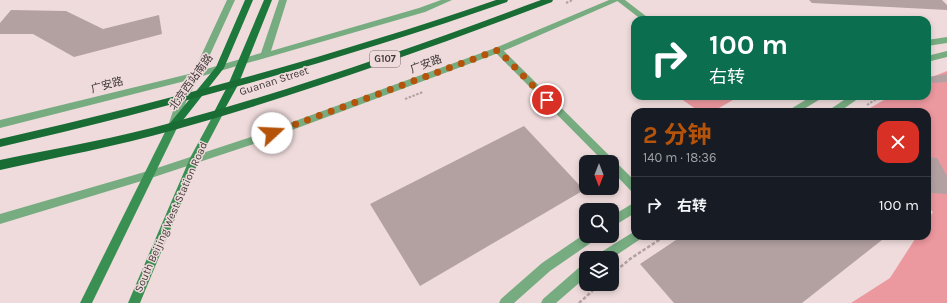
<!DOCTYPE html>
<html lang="zh">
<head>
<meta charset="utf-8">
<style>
  :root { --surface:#171b24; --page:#242831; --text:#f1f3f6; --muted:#9ea1a6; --line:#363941; --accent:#b45309 }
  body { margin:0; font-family:Karla,"Noto Sans SC",sans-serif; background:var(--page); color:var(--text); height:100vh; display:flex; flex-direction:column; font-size:15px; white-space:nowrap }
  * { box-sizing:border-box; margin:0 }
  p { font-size:13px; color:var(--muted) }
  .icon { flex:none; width:22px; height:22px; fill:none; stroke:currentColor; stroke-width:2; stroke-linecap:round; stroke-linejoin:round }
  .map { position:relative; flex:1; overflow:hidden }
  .drawer { position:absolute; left:631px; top:108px; width:300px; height:132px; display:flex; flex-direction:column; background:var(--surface); border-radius:12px; box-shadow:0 2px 6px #0003 }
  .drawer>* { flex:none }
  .banner { position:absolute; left:631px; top:16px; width:300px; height:84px; border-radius:12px; box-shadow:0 2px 6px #0003; background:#0b6e4f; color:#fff; overflow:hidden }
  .needle { width:26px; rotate:180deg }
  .controls { position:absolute; left:579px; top:155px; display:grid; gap:8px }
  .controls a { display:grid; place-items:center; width:40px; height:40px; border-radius:8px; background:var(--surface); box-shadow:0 2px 6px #0003; font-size:20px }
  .pin { position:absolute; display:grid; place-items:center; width:34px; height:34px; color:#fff; margin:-17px; border:2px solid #fff; border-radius:50%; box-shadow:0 1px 4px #0007 }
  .me { position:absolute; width:44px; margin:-22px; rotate:70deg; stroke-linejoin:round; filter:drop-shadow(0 0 3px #0008) }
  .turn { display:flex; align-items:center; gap:14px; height:84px; padding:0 12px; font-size:18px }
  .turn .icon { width:52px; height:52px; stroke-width:2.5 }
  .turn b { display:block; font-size:28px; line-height:34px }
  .round { display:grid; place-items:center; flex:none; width:42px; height:42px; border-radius:12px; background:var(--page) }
  .head { display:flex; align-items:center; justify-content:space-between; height:68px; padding:0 12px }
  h1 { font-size:24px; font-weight:700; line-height:30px; color:var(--accent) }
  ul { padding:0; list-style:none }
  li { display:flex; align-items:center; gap:12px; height:56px; padding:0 12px; border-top:1px solid var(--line) }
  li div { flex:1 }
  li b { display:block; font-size:15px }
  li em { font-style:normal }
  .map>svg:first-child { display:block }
  .green { fill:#ec989f }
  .building { fill:#b3a1a2 }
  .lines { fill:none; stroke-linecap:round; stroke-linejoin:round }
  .path-far1 { stroke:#b1a1a2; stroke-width:2; stroke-dasharray:2.5 1.5; stroke-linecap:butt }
  .path { stroke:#b1a1a2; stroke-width:2.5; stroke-dasharray:3.5 2; stroke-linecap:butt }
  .service { fill:#77ac81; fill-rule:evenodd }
  .tertiary { fill:#77ac81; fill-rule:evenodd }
  .secondary { fill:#3a9052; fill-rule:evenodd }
  .primary { fill:#1d783b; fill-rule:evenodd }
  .trunk { fill:#186c34; fill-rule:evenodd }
  .route { stroke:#b45309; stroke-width:7; stroke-dasharray:0 12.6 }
  .labels { text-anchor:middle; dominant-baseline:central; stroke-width:3; stroke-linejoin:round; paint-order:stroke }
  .shield { fill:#efdbdc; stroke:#746868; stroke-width:1 }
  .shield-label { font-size:10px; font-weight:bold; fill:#3f3737 }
  .street-label { font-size:11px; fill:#3f3737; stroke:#efdbdc }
</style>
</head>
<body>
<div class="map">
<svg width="947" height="303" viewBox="0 0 947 303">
  <rect width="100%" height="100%" fill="#efdbdc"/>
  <g class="green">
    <path d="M947,71V303H851L890,278L917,236H927V221L933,212L927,206V112H863L891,96H927V79Z"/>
    <path d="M677,96H740L712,112H700Z"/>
  </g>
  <g class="building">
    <path d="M809,0H942L947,5V10L812,3Z"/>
    <path d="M11,10L66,11L103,29L159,15L162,34L74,57L33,34H0V23Z"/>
    <path d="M947,74V82L933,83L928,77Z"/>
    <path d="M524,126L584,190L420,286L370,204Z"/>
    <path d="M927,157L937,158L947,176V194L931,193L927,185Z"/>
    <path d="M682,236H887L802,303H674L640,264Z"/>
  </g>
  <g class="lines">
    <g class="path-far1">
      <path d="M566,3L573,0"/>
      <path d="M405,99L423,92"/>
      <path d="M867,105L881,96"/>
    </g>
    <g class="path">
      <path d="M612,274L630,259L665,236"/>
      <path d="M579,303L600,284"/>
    </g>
    <g class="service">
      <path d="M616,0H625L651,20H642Z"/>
      <path d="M498,47L501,48L635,181V192L631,191L612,171V162H604L495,52L494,50Z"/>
    </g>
    <g class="tertiary">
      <path d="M227,0H235L203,70L261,53L279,0H287L271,51L419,8L441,0H452L425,12L199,77L187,99L178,126L176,129H170L168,126L177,99L189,80L0,128V120L193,73Z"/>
      <path d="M609,0H620L501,52L260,142L148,179L0,224V214L148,171L254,136L495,48Z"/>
      <path d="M947,37V43L927,46V40Z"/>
      <path d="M947,51V57L927,62V56Z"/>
      <path d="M812,96H824L822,98L799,112H787L789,110Z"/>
      <path d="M850,96H862L839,112H827L829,110Z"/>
      <path d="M635,202V213L612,227V216Z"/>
      <path d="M635,231V236H641L639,240L612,258H596L598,254Z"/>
      <path d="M586,233V236H597L595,240L550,271L514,303H499L501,299L542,263Z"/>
      <path d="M586,264V277L556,303H541L543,299L582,265Z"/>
    </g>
    <g class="secondary">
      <path d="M219,109L224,112L200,158L140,303H128L190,158L216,110Z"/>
      <path d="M173,122L176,123L178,126L92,303H80L168,126L170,123Z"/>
    </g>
    <g class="primary">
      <path d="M245,0H253L224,68L176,129H170L168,126L170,123L216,67Z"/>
      <path d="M264,0H272L238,85L222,114H216L214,112L228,85Z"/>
    </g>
    <g class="trunk">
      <path d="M496,0H508L507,2C341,60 172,107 0,147V139C168,101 333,56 496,0Z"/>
      <path d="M541,0H553L552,2C427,49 302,94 174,130C117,146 58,157 0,170V160C58,148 117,138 174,122C299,88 420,45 541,0Z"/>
    </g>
  </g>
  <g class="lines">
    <path class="route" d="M272,133L498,50L547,100"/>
  </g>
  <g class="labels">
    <rect class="shield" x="370" y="51" width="30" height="16" rx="3"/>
    <g class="shield-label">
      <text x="385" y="59">G107</text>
    </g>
    <g class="street-label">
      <text transform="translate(426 64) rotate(-20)">广安路</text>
      <text transform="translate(274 81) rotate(-18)">Guanan Street</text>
      <text transform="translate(191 82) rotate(-54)">北京西站南路</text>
      <text transform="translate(107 85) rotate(-15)">广安路</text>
      <text transform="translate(171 217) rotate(-66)">South Beijing West Station Road</text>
    </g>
  </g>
</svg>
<div class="controls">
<a><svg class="needle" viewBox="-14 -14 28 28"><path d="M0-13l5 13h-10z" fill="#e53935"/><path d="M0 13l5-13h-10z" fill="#9ea1a6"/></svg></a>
<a><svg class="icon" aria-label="search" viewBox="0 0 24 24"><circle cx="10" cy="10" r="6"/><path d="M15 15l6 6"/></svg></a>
<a><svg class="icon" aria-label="layers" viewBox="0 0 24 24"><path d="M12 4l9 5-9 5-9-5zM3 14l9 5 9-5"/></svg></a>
</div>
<div class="pin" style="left:547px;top:100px;background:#d93025"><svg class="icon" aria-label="arrive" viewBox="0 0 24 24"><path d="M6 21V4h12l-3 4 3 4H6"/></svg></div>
<svg class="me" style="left:272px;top:133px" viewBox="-20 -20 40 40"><circle r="19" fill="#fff"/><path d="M0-13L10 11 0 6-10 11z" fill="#b45309"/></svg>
<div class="banner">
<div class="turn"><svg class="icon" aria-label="right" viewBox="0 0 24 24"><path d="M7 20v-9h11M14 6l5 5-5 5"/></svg><div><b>100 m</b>右转</div></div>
</div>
<section class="drawer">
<div class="head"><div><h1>2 分钟</h1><p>140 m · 18:36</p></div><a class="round" style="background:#d93025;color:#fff"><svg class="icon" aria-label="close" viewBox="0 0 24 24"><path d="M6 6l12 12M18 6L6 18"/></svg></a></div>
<ul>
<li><svg class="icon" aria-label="right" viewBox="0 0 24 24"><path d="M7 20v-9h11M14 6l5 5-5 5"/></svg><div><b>右转</b></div><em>100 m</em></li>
</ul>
</section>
</div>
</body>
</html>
